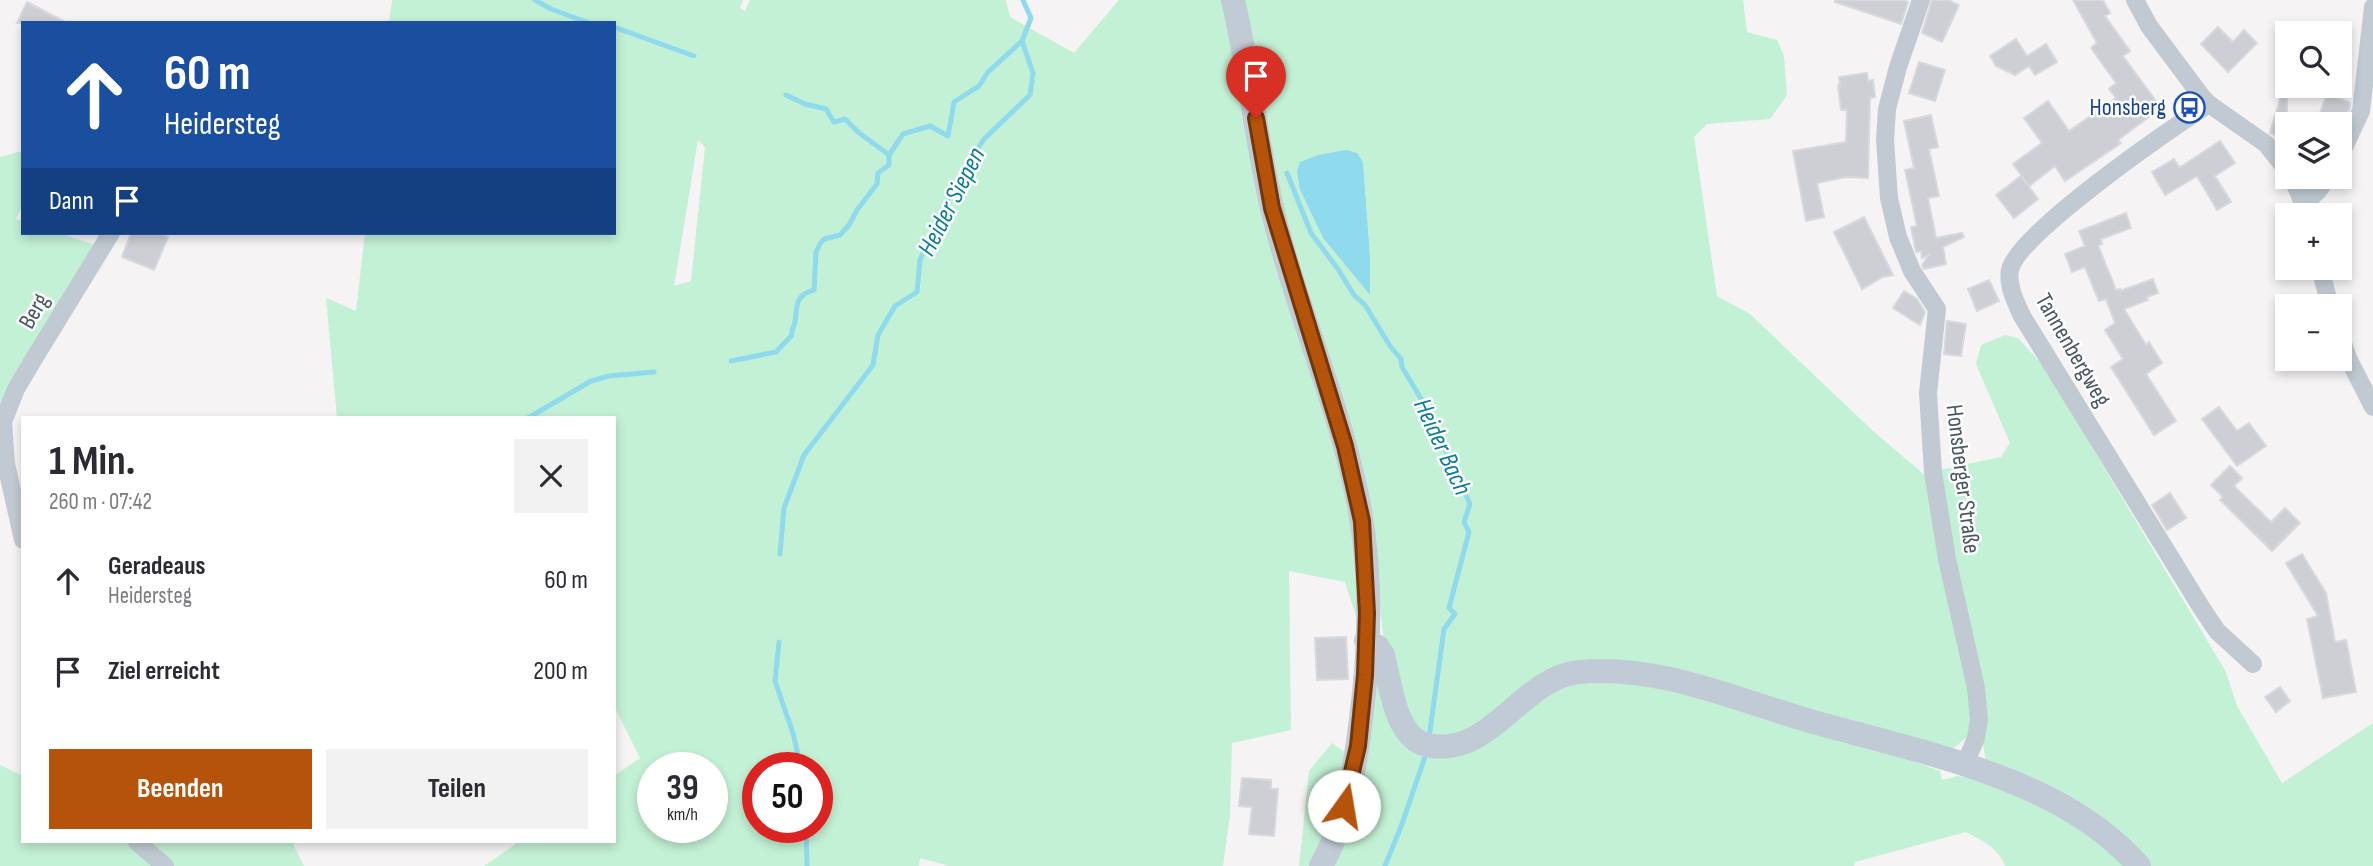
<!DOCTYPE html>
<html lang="de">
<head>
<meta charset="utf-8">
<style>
  :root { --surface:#fff; --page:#f2f2f3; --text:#2b2b33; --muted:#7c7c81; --accent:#b45309 }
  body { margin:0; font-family:"Sofia Sans Condensed",sans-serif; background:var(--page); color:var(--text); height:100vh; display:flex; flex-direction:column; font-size:26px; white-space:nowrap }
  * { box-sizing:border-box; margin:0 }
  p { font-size:23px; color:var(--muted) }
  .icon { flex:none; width:38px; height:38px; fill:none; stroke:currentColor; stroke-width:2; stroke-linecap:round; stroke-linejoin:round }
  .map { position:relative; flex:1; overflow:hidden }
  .details { position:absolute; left:21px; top:416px; width:595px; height:427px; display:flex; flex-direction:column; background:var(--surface); border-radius:0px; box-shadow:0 4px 10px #0003 }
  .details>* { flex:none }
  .hud { position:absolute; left:21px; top:21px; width:595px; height:214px; border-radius:0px; box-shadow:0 4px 10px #0003; background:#1a4fa0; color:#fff; overflow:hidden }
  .tools { position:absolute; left:2275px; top:21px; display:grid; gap:14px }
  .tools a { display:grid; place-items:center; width:77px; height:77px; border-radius:0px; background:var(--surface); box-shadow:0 4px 10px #0003; font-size:35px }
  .speed { position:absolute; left:637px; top:752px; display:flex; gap:14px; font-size:35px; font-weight:700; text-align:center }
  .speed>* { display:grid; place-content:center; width:91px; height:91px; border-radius:50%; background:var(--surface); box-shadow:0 4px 10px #0003; line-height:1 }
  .speed small { font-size:18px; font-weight:400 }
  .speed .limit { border:10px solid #d22; background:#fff; color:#111 }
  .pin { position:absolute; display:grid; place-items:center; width:60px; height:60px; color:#fff; margin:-72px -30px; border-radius:50% 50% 50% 0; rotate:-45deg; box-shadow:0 0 7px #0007 }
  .pin .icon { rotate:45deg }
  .me { position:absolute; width:77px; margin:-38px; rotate:13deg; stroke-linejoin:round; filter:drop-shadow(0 0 5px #0008) }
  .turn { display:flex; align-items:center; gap:24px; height:147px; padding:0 28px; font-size:32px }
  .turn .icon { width:91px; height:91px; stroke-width:2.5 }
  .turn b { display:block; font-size:49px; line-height:60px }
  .then { display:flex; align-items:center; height:66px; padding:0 28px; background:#0003; gap:14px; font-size:26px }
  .round { display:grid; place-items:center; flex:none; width:74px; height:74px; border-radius:0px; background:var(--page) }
  .overview { display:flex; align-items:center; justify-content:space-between; height:119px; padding:0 28px }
  h1 { font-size:42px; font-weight:700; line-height:52px }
  .cta { display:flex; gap:14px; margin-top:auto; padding:14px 28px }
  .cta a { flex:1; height:80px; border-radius:0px; background:var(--accent); color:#fff; font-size:28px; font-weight:700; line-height:80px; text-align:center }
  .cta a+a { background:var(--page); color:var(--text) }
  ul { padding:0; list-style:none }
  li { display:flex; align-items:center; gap:21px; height:91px; padding:0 28px }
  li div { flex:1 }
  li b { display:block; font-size:26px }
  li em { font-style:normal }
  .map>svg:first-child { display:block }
  .green { fill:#c3f1d5; fill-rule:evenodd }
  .water { fill:#90daee }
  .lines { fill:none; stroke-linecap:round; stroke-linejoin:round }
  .stream { stroke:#90daee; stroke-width:5 }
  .building { fill:#cdcfd5; stroke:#d7d9de; stroke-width:2 }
  .minor { stroke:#c1cad2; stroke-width:18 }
  .secondary { stroke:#c1cbd6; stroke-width:24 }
  .route-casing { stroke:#753606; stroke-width:18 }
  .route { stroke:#b45309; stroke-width:12 }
  .labels { text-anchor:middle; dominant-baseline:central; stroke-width:5; stroke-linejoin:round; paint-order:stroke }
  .transit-label { font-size:24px; fill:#164399; stroke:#fff; text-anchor:end }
  .street-label { font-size:24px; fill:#4a5661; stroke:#fff }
  .water-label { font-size:26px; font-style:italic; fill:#0c7c9b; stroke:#fff }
</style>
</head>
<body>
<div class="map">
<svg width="2373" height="866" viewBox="0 0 2373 866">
  <rect width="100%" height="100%" fill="#f5f3f3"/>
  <g class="green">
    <path d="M392,0H743L740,8L745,11L750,0H1006L1010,17L1074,53L1119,0H1221L1292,296L1353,522L1360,629L1345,582L1289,571L1291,730L1232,743L1230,815L1223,866H949L920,858L919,866H484L519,842H614V776L640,758L614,706V418H337L326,298L356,311L365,233H614V23H389ZM698,140L705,147L691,281L674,286ZM653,768H712V828H653ZM758,768H817V828H758Z"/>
    <path d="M1243,0H1743L1747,32L1777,40L1784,56L1787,95L1770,119L1707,124L1694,137L1717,296L1750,314L1873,431L1927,477L1969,680L1973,726L1968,729L1970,734L1954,748L1936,753L1594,668L1478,733L1420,739L1384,644L1371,519L1274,192ZM1363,162L1370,255V295L1323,238L1300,190Z"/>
    <path d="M18,152H23V205L16,219L23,221V233H58L95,245L0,419V157Z"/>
    <path d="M2005,335L2018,338L2044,367L2226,672L2237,706L2282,783L2373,723V866H2142L1986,762L1939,470L2001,457L2010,443L1976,364L1981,345Z"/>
    <path d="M1366,640L1397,712L1440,746L1544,684L1623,673L1843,736L1940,771L1942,780L1957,776L1975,779L2049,807L2128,866H2005C2000,849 1981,840 1966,832L1855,862L1854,866H1299L1309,771L1332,743L1353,758Z"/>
    <path d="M0,765L23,776V842H132L160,866H0Z"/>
    <path d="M142,842H292L304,866H169Z"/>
  </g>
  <path class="water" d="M1346,150L1357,153L1363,162L1370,255V295L1323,238L1300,190L1297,171L1300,162L1318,155Z"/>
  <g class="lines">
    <g class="stream">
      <path d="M535,0L551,9L589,23"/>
      <path d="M614,27L694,56"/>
      <path d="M786,95L805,104L826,109L834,122L845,119L858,132L889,155L903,134L930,126L948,136L954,102L979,86L988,72L1022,41"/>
      <path d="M1287,173L1311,233L1338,269L1354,295L1365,305L1390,346L1401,359L1402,367L1426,407L1470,504L1464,522L1469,532L1449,608L1455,614L1444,629L1429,738"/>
      <path d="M731,361L776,352L792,335V330C801,316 788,297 814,290L816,252L820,244L824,239L840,235L849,225L857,210L877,184L878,173L889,165V155"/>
      <path d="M528,418L591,381L609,376L654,372"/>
      <path d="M780,554L784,508L804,455L873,365L878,335L895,306L917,292L920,260L936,222L963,172L984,139L1030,95L1033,73L1022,41L1031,18L1023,0"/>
      <path d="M779,642L775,681L793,733L801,768"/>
      <path d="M806,828L807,866"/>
      <path d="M1385,866L1402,824L1427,751"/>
    </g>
  </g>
  <g class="building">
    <path d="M1835,0H1904L1908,2L1901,24L1835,2Z"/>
    <path d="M1932,0H1948L1959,5L1942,42L1922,33Z"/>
    <path d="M2073,0H2103L2110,13L2105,16L2130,51L2123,56L2161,108L2118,140L2121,143L2065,181L2055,166L2029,186L2013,164L2042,143L2024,118L2048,101L2069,131L2116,98L2109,89L2116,83L2091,48L2097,43Z"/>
    <path d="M27,2L67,23H17Z"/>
    <path d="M2218,27L2233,42L2244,30L2257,43L2228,72L2201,44Z"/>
    <path d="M2016,39L2027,56L2046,44L2057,62L2035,75L2029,66L2015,75L1996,66L1990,56Z"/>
    <path d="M1919,62L1945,70L1935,101L1909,93Z"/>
    <path d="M1867,73L1868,81L1873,80L1875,97L1870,98L1868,178L1846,177L1817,183L1824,217L1806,221L1793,151L1846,142L1847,110H1841L1838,85L1840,84L1839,77Z"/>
    <path d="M2284,86L2287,87V140L2270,133Z"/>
    <path d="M2327,94L2350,103V108L2344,120L2340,118L2338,124H2316Z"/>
    <path d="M1931,115L1938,147L1929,149L1939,196L1928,198L1936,238L1962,233L1964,237L1943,247L1946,264L1924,269L1922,265L1929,255L1922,258L1921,251L1916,252L1911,227L1917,226L1905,170L1914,168L1904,121Z"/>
    <path d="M2220,141L2235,163L2215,176L2231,202L2217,210L2197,176L2165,195L2152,172L2174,159L2179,167L2182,166Z"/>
    <path d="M2021,176L2038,199L2014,218L1996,195Z"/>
    <path d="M2126,213L2131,228L2101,239L2102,244L2098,245L2116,290L2120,289V291L2153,279L2158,293L2147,297L2148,300L2124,309L2146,345L2149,342L2162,363L2146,374L2176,421L2154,435L2111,367L2123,359L2105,330L2115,323L2106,299L2099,301L2085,267L2072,272L2065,254L2085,246L2079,231Z"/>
    <path d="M1864,217L1893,275L1883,277L1862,289L1834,232Z"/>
    <path d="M131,233H158L168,237L154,270L122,257Z"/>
    <path d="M1989,280L1999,301L1977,311L1968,289Z"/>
    <path d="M1904,291L1917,299L1925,312L1920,325L1893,308Z"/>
    <path d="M1947,321L1966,324L1961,356L1944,354Z"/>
    <path d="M2219,407L2237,431L2249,423L2266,446L2237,466L2202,419Z"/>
    <path d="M2230,466L2242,478L2234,486L2271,522L2285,508L2300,523L2272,551L2220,500L2223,497L2211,485Z"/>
    <path d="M2170,493L2186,518L2167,530L2152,505Z"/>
    <path d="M2302,554L2326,593L2335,642L2346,640L2356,692L2323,698L2307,619L2318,616L2286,563Z"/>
    <path d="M1346,637L1348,679L1317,680L1315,638Z"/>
    <path d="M2280,687L2290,701L2276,712L2265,697Z"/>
    <path d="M1242,778L1271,780V789H1278L1274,836L1249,834L1252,807L1239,806Z"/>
  </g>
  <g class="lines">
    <g class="minor">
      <path d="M1921,0L1898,67L1887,109L1885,140L1889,198L1898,237L1912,271L1937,309L1928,393L1933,472L1947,559L1976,688L1979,720L1976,738L1964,766"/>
      <path d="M2135,0L2149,26L2202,97L2209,104L2266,144L2287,170"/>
      <path d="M2209,104C2173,127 2016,235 2010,270C2007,285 2016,303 2022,316L2201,607L2217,631L2253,664"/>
      <path d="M2340,156L2361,111L2373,7"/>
      <path d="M2292,177L2308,215"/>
      <path d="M2305,203L2318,191L2328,177"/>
      <path d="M2320,268L2330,306"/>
      <path d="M2340,335L2348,358L2373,407"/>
      <path d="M23,540L6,464L3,422L16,389L35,357L111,233"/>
      <path d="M137,842L165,866"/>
    </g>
    <g class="secondary">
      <path d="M1233,0C1249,69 1256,139 1272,208C1294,301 1333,389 1354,482C1372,557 1371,642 1361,719C1355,768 1346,822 1321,866"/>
      <path d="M1366,640L1378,647L1383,655C1390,682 1395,738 1427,745C1491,759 1520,678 1579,672C1658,664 1736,700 1810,721C1889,743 1973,761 2046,797C2080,814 2114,838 2139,866"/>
    </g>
  </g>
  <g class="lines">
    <defs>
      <path id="route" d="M1256,118L1272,208L1345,446L1362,521L1367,613L1365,675L1358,746L1344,806"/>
    </defs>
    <use href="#route" class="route-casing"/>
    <use href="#route" class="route"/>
  </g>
  <defs>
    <symbol id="bus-ring" viewBox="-11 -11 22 22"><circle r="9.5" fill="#fff" stroke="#1a4fb4" stroke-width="1.5"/><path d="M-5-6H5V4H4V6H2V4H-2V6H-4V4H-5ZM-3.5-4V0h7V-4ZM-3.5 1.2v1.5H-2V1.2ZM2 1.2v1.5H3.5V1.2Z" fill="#1a4fb4"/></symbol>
  </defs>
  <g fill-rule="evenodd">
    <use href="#bus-ring" x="2172" y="90" width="35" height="35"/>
  </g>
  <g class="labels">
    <g class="transit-label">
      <text x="2166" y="107">Honsberg</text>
    </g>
    <g class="street-label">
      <text transform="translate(34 311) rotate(-60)">Berg</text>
      <text transform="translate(2073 350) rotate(60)">Tannenbergweg</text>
      <text transform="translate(1963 479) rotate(83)">Honsberger Straße</text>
    </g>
    <g class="water-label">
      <text transform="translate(952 202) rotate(-63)">Heider Siepen</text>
      <text transform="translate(1442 447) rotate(65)">Heider Bach</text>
    </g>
  </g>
</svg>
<div class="tools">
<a><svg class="icon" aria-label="search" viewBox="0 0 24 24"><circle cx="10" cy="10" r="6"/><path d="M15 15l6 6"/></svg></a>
<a><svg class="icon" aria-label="layers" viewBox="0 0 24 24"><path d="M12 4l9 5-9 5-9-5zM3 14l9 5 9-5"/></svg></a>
<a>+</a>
<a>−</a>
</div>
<div class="speed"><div>39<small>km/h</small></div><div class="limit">50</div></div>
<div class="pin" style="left:1256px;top:118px;background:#d93025"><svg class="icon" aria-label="arrive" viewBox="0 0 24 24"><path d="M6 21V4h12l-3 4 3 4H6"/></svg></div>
<svg class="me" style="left:1344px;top:806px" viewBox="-20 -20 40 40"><circle r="19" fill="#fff"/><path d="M0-13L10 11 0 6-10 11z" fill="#b45309"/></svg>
<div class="hud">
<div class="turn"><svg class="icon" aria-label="ahead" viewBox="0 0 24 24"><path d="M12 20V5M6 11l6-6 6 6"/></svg><div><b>60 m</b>Heidersteg</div></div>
<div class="then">Dann<svg class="icon" aria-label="arrive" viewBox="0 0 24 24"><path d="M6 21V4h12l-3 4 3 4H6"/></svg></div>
</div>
<section class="details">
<div class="overview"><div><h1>1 Min.</h1><p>260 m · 07:42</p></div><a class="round"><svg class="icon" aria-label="close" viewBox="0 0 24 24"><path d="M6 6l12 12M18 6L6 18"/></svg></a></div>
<ul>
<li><svg class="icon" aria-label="ahead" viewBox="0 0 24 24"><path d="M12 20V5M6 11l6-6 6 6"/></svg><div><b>Geradeaus</b><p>Heidersteg</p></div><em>60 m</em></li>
<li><svg class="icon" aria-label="arrive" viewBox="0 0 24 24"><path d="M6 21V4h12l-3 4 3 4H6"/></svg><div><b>Ziel erreicht</b></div><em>200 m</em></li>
</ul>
<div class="cta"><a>Beenden</a><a>Teilen</a></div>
</section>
</div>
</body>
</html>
